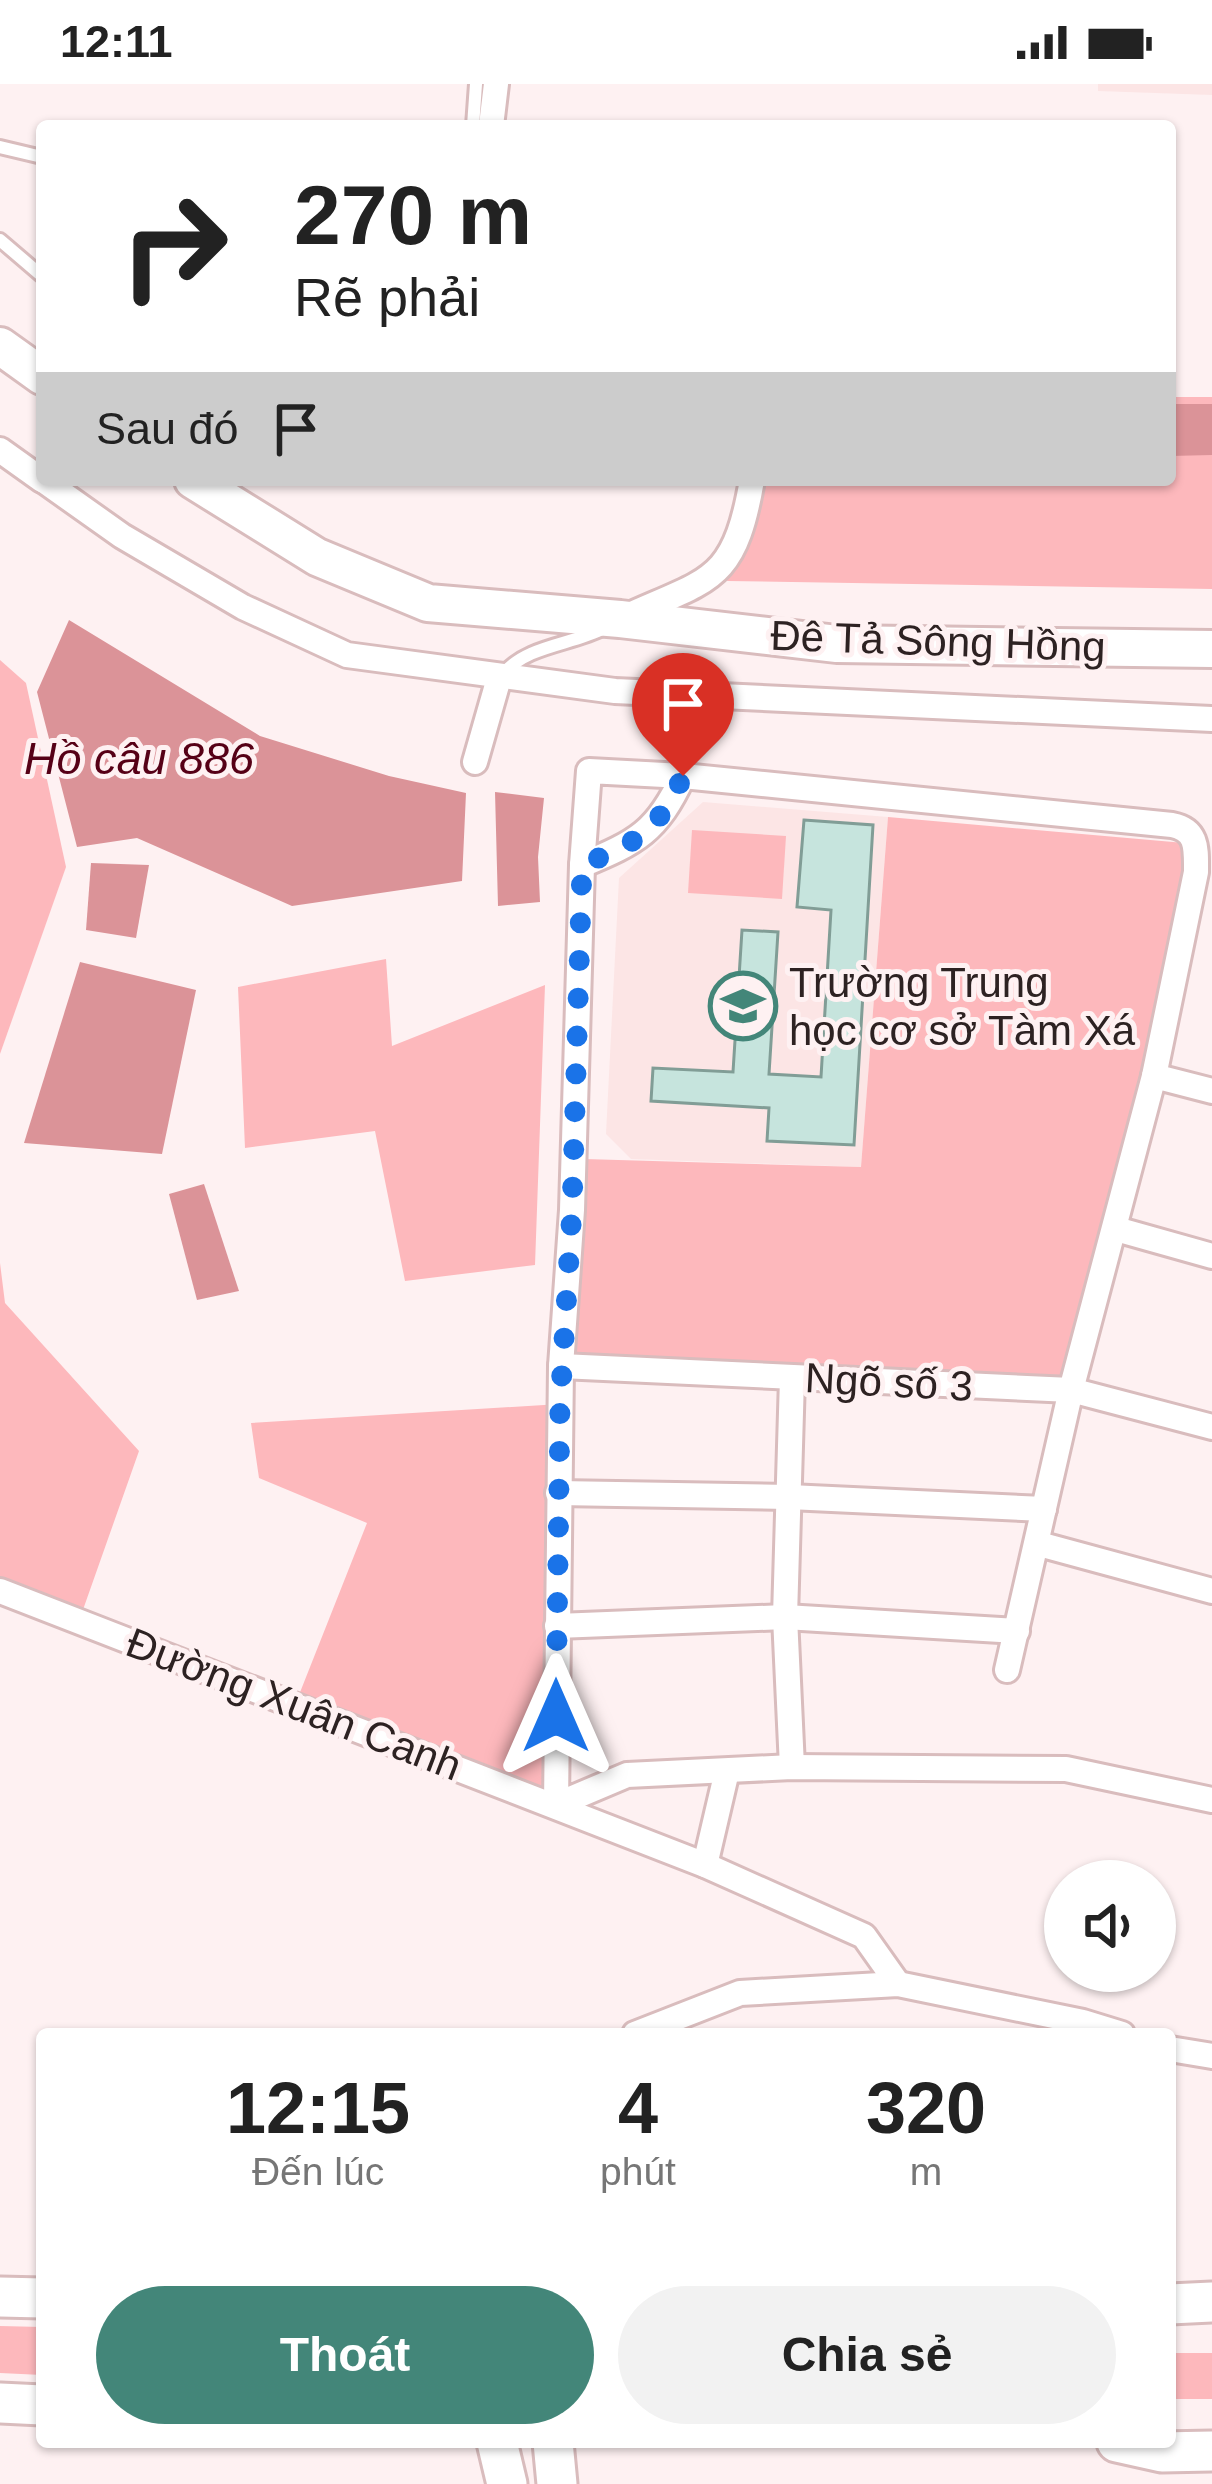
<!DOCTYPE html>
<html lang="vi">
<head>
<meta charset="utf-8">
<style>
  :root { --surface:#fff; --page:#f2f2f2; --text:#222; --muted:#767676; --accent:#438679 }
  body { margin:0; font-family:Helvetica,sans-serif; background:var(--page); color:var(--text); height:100vh; display:flex; flex-direction:column; font-size:45px; white-space:nowrap }
  * { box-sizing:border-box; margin:0 }
  p { font-size:39px; color:var(--muted) }
  .icon { flex:none; width:66px; height:66px; fill:none; stroke:currentColor; stroke-width:2; stroke-linecap:round; stroke-linejoin:round }
  .map { position:relative; flex:1; overflow:hidden }
  .side { position:absolute; left:36px; top:1944px; width:1140px; height:420px; display:flex; flex-direction:column; background:var(--surface); border-radius:12px; box-shadow:0 3px 9px #0004 }
  .side>* { flex:none }
  .guide { position:absolute; left:36px; top:36px; width:1140px; height:366px; border-radius:12px; box-shadow:0 3px 9px #0004; background:#fff; color:var(--text); overflow:hidden }
  .buttons { position:absolute; left:1044px; top:1776px; display:grid; gap:24px }
  .buttons a { display:grid; place-items:center; width:132px; height:132px; border-radius:50%; background:var(--surface); box-shadow:0 3px 9px #0004; font-size:60px }
  .pin { position:absolute; display:grid; place-items:center; width:102px; height:102px; color:#fff; margin:-123px -51px; border-radius:50% 50% 50% 0; rotate:-45deg; box-shadow:0 0 12px #0007 }
  .pin .icon { rotate:45deg }
  .me { position:absolute; width:132px; margin:-66px; rotate:0deg; stroke-linejoin:round; filter:drop-shadow(0 0 9px #0008) }
  .turn { display:flex; align-items:center; gap:42px; height:252px; padding:0 60px; font-size:54px }
  .turn .icon { width:156px; height:156px; stroke-width:2.5 }
  .turn b { display:block; font-size:84px; line-height:102px }
  .then { display:flex; align-items:center; height:114px; padding:0 60px; background:#0003; gap:24px; font-size:45px }
  .eta { display:flex; justify-content:space-evenly; align-items:center; height:204px; text-align:center }
  .eta b { font-size:72px; font-weight:700; line-height:84px }
  .button { display:flex; gap:24px; margin-top:auto; padding:24px 60px }
  .button a { flex:1; height:138px; border-radius:72px; background:var(--accent); color:#fff; font-size:48px; font-weight:700; line-height:138px; text-align:center }
  .button a+a { background:var(--page); color:var(--text) }
  .status { display:flex; justify-content:space-between; align-items:center; height:84px; padding:0 60px; background:var(--surface); direction:ltr }
  .status svg { height:33px; fill:currentColor }
  .map>svg:first-child { display:block }
  .built { fill:#fce5e5 }
  .green { fill:#fdb8bc }
  .water { fill:#db9398 }
  .building { fill:#c6e4dd; stroke:#819d96; stroke-width:3 }
  .lines { fill:none; stroke-linecap:round; stroke-linejoin:round }
  .service-casing { stroke:#d9bcbd; stroke-width:18 }
  .minor-casing { stroke:#d9bcbd; stroke-width:30 }
  .primary-casing { stroke:#d9bcbd; stroke-width:42 }
  .trunk-casing { stroke:#d9bcbd; stroke-width:45 }
  .service { stroke:#fff; stroke-width:12 }
  .minor { stroke:#fff; stroke-width:24 }
  .primary { stroke:#fff; stroke-width:36 }
  .trunk { stroke:#fff; stroke-width:39 }
  .route { stroke:#1a73e8; stroke-width:21; stroke-dasharray:0 37.8 }
  .labels { text-anchor:middle; dominant-baseline:central; stroke-width:10; stroke-linejoin:round; paint-order:stroke }
  .street-label { font-size:42px; fill:#2d2222; stroke:#fef1f2 }
  .poi-label { font-size:42px; fill:#2d2222; stroke:#fef1f2; text-anchor:start }
  .water-label { font-size:45px; font-style:italic; fill:#560016; stroke:#fef1f2 }
</style>
</head>
<body>
<div class="status"><b>12:11</b><svg viewBox="0 0 49 12"><path d="M0 12V9h3v3zM5 12V6h3v6zM10 12V3h3v9zM15 12V0h3v12zM26 1h20v11H26zM47 4h2v5h-2z"/></svg></div>
<div class="map">
<svg width="1212" height="2400" viewBox="0 0 1212 2400">
  <rect width="100%" height="100%" fill="#fef1f2"/>
  <g class="built">
    <path d="M1098,0H1212V11L1098,7Z"/>
    <path d="M703,718L888,733L861,1083L631,1075L606,1050L619,794Z"/>
  </g>
  <g class="green">
    <path d="M1170,313H1212V505L727,497L754,396H1170Z"/>
    <path d="M0,576L26,599L66,783L0,970Z"/>
    <path d="M888,733L1196,760L1071,1306L561,1282L584,1075L861,1083Z"/>
    <path d="M692,746L786,752L782,815L688,809Z"/>
    <path d="M386,875L392,962L545,901L535,1181L405,1197L375,1047L245,1064L238,903Z"/>
    <path d="M0,1179L5,1219L139,1367L79,1537L0,1507Z"/>
    <path d="M560,1320L556,1721L295,1621L367,1439L259,1394L251,1339Z"/>
    <path d="M0,2242L42,2243V2291L0,2289Z"/>
    <rect x="1170" y="2269" width="42" height="46"/>
  </g>
  <g class="water">
    <path d="M1170,320H1212V371L1170,372Z"/>
    <path d="M69,536L260,652L389,692L466,709L462,797L292,822L137,754L77,763L37,608Z"/>
    <path d="M495,708L544,714L538,773L540,818L498,822Z"/>
    <path d="M91,779L149,781L136,854L86,846Z"/>
    <path d="M80,878L196,906L162,1070L24,1059Z"/>
    <path d="M204,1100L239,1207L197,1216L169,1110Z"/>
  </g>
  <path class="building" d="M804,736L873,741L854,1061L767,1057L769,1024L651,1017L653,984L733,988L742,846L778,848L769,990L821,993L831,826L797,823Z"/>
  <g class="lines">
    <defs>
      <g id="service">
        <path d="M473,42L476,0"/>
        <path d="M0,63L42,73"/>
        <path d="M0,156L42,192"/>
        <path d="M504,589C528,561 572,561 604,544"/>
      </g>
      <g id="minor">
        <path d="M491,42L496,0"/>
        <path d="M0,366L42,396"/>
        <path d="M43,396L122,452L243,523L347,571L615,607L1212,635"/>
        <path d="M623,534C710,494 734,500 752,396"/>
        <path d="M475,678L499,594"/>
        <path d="M582,781C637,758 657,748 683,692"/>
        <path d="M1154,992L1212,1007"/>
        <path d="M1116,1145L1212,1172"/>
        <path d="M561,1282L1071,1306L1212,1343"/>
        <path d="M792,1294L785,1533L792,1683"/>
        <path d="M558,1409L789,1413L1044,1425"/>
        <path d="M1039,1460L1212,1507"/>
        <path d="M0,1507L705,1781L864,1852L898,1900"/>
        <path d="M557,1542L785,1533L1017,1547"/>
        <path d="M1007,1586L1071,1306L1154,992L1196,788C1196,765 1198,746 1172,741L683,692L589,687L582,781L572,1126L561,1282L556,1721L627,1691L792,1683L1066,1685L1212,1716"/>
        <path d="M705,1781L727,1687"/>
        <path d="M635,1950L740,1909L898,1900L1083,1938L1122,1950"/>
        <path d="M1170,1965L1212,1972"/>
      </g>
      <g id="primary">
        <path d="M0,262L42,292"/>
        <path d="M193,396L317,473L428,519L620,535L837,560L1212,565"/>
      </g>
      <g id="trunk">
        <path d="M0,2213L42,2214"/>
        <path d="M1170,2220L1212,2218"/>
        <path d="M0,2319L42,2321"/>
        <path d="M497,2358L507,2400"/>
        <path d="M553,2358L557,2400"/>
        <path d="M1117,2358L1162,2368L1212,2367"/>
      </g>
    </defs>
    <use href="#service" class="service-casing"/>
    <use href="#minor" class="minor-casing"/>
    <use href="#primary" class="primary-casing"/>
    <use href="#trunk" class="trunk-casing"/>
    <use href="#service" class="service"/>
    <use href="#minor" class="minor"/>
    <use href="#primary" class="primary"/>
    <use href="#trunk" class="trunk"/>
  </g>
  <g class="lines">
    <path class="route" d="M556,1632L560,1320L572,1126L582,781C638,758 657,748 683,692"/>
  </g>
  <defs>
    <symbol id="school-ring" viewBox="-11 -11 22 22"><circle r="9.5" fill="#fef1f2" stroke="#438679" stroke-width="1.5"/><path d="M0-5L7-2L0 1L-7-2ZM-4 1L0 2.5L4 1V4Q0 6-4 4Z" fill="#438679"/></symbol>
  </defs>
  <g fill-rule="evenodd">
    <use href="#school-ring" x="705" y="884" width="76" height="76"/>
  </g>
  <g class="labels">
    <g class="street-label">
      <text transform="translate(938 557) rotate(2)">Đê Tả Sông Hồng</text>
      <text transform="translate(889 1298) rotate(3)">Ngõ số 3</text>
      <text transform="translate(294 1620) rotate(21)">Đường Xuân Canh</text>
    </g>
    <g class="poi-label">
      <text x="789" y="898">Trường Trung<tspan x="789" dy="48">học cơ sở Tàm Xá</tspan></text>
    </g>
    <g class="water-label">
      <text x="139" y="674">Hồ câu 886</text>
    </g>
  </g>
</svg>
<div class="buttons">
<a><svg class="icon" aria-label="sound" viewBox="0 0 24 24"><path d="M4 9h4l5-4v14l-5-4H4zM17 9q2 3 0 6"/></svg></a>
</div>
<div class="pin" style="left:683px;top:692px;background:#d93025"><svg class="icon" aria-label="arrive" viewBox="0 0 24 24"><path d="M6 21V4h12l-3 4 3 4H6"/></svg></div>
<svg class="me" style="left:556px;top:1632px" viewBox="-20 -20 40 40"><path d="M0-17L14 15 0 8-14 15z" fill="#1a73e8" stroke="#fff" stroke-width="4"/></svg>
<div class="guide">
<div class="turn"><svg class="icon" aria-label="right" viewBox="0 0 24 24"><path d="M7 20v-9h11M14 6l5 5-5 5"/></svg><div><b>270 m</b>Rẽ phải</div></div>
<div class="then">Sau đó<svg class="icon" aria-label="arrive" viewBox="0 0 24 24"><path d="M6 21V4h12l-3 4 3 4H6"/></svg></div>
</div>
<section class="side">
<div class="eta">
<div><b>12:15</b><p>Đến lúc</p></div>
<div><b>4</b><p>phút</p></div>
<div><b>320</b><p>m</p></div>
</div>
<div class="button"><a>Thoát</a><a>Chia sẻ</a></div>
</section>
</div>
</body>
</html>
